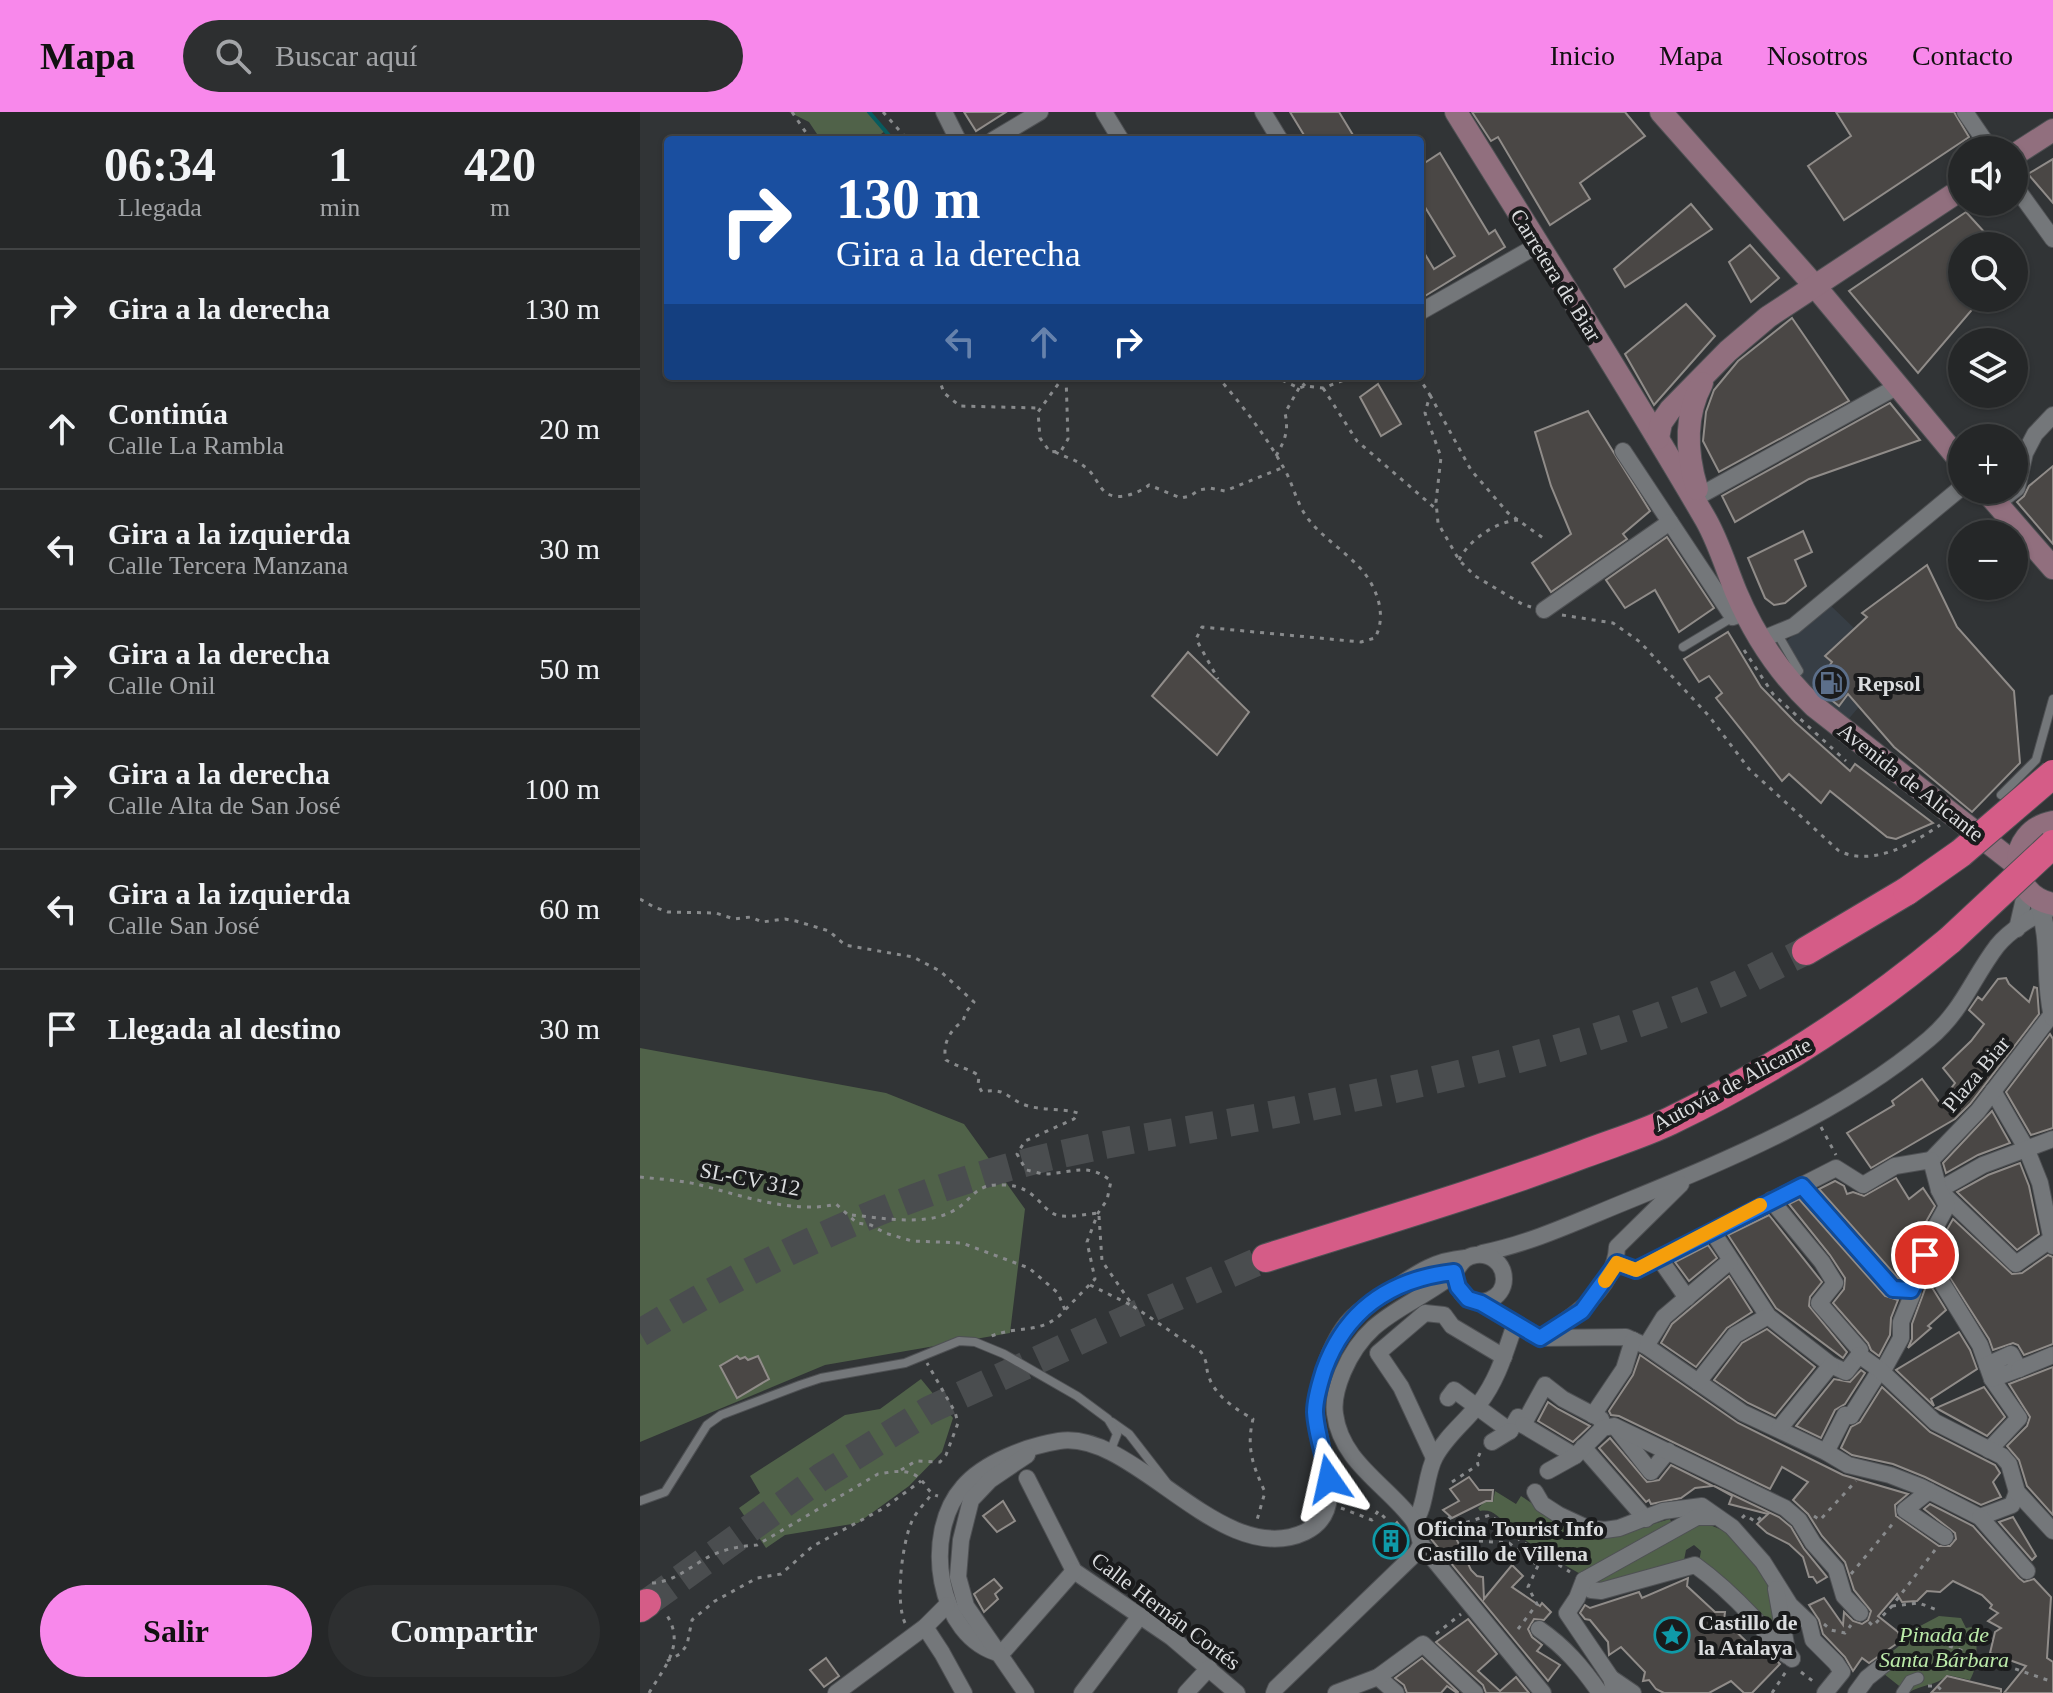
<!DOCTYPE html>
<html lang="es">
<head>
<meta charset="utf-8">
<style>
  :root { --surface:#252728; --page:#2d2f30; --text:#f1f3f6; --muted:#a3a5a8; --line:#424445; --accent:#f888eb }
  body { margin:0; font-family:"Times New Roman",serif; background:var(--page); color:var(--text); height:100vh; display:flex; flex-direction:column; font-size:30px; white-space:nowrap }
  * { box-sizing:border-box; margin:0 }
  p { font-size:26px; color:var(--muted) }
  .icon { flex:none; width:44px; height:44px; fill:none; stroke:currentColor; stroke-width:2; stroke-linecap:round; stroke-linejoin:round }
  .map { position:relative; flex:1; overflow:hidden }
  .side { display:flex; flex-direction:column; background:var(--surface); width:640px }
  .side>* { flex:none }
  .hud { position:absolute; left:24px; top:24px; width:760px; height:244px; border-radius:8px; box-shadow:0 2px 6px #0004,0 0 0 2px var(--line); background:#1a4fa0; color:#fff; overflow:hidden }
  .controls { position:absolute; left:1308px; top:24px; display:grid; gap:16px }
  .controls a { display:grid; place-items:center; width:80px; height:80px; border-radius:50%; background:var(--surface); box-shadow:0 2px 6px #0004,0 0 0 2px var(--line); font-size:40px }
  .pin { position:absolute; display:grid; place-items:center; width:68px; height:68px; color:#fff; margin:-34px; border:4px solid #fff; border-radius:50%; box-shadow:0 2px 8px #0007 }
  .me { position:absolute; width:88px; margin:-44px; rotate:349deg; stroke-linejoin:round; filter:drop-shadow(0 0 6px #0008) }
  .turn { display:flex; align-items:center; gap:28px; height:168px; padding:0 40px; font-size:36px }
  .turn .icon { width:104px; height:104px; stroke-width:2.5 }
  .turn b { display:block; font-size:56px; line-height:68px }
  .lanes { display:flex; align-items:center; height:76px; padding:0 40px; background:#0003; justify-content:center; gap:40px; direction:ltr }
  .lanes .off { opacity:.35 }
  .eta { display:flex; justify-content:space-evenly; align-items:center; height:136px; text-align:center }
  .eta b { font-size:48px; font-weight:600; line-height:56px }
  .button { display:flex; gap:16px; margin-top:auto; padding:16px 40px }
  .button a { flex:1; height:92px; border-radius:48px; background:var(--accent); color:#111; font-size:32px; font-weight:600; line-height:92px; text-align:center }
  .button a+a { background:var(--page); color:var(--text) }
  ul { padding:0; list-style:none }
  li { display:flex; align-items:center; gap:24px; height:120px; padding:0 40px; border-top:2px solid var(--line) }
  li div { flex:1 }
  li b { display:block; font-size:30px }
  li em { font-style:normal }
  header { display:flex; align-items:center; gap:48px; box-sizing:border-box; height:112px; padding:0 40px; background:var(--accent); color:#111 }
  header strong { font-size:38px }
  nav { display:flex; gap:44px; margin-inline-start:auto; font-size:28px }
  .search { width:560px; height:72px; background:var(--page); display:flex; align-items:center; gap:20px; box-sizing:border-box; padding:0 28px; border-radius:44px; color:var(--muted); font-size:30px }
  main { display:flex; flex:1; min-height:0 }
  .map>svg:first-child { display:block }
  .built { fill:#373e45 }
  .green { fill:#506249 }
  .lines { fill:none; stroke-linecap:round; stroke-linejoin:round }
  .stream { stroke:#085b5e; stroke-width:4 }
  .building { fill:#4a4745; stroke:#908c89; stroke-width:2 }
  .motorway-tunnel { stroke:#4a4d4f; stroke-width:28; stroke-dasharray:28 14; stroke-linecap:butt }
  .service-casing { stroke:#4f5154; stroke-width:10 }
  .pedestrian-casing { stroke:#4f5154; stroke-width:13 }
  .minor-casing { stroke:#4f5154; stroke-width:18 }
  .tertiary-casing { stroke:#4f5154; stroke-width:20 }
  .secondary-casing { stroke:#4f5154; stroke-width:24 }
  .motorway-casing { stroke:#4f5154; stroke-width:30 }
  .path { stroke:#888a8c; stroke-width:3; stroke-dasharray:4 6; stroke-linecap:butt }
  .service { stroke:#74777a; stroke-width:8 }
  .pedestrian { stroke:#74777a; stroke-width:11 }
  .minor { stroke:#74777a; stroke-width:16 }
  .tertiary { stroke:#74777a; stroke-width:18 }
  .secondary { stroke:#916f7e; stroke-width:22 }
  .motorway { stroke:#d55c87; stroke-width:28 }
  .motorway-bridge-casing { stroke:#4f5154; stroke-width:30; stroke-linecap:butt }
  .motorway-bridge { stroke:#d55c87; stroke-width:28 }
  .route-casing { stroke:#114b97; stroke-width:20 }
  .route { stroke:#1a73e8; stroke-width:14 }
  .slow { stroke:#f59e0b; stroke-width:14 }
  .labels { text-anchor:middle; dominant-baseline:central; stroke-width:8; stroke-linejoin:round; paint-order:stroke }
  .street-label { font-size:22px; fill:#dadcde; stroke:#1a1b1c }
  .poi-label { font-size:22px; font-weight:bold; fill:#dadcde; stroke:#1a1b1c; text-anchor:start }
  .park-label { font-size:22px; font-style:italic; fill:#bbeaa9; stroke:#1a1b1c }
</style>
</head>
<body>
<header>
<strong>Mapa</strong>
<div class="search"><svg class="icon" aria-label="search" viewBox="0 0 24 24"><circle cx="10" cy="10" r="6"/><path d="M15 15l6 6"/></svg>Buscar aquí</div>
<nav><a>Inicio</a><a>Mapa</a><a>Nosotros</a><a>Contacto</a></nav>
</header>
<main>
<section class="side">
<div class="eta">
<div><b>06:34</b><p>Llegada</p></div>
<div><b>1</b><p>min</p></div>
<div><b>420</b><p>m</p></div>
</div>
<ul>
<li><svg class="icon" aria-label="right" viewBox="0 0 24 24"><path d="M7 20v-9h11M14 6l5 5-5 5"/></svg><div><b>Gira a la derecha</b></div><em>130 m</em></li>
<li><svg class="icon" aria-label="ahead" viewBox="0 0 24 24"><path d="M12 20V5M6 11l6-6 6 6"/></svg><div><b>Continúa</b><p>Calle La Rambla</p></div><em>20 m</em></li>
<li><svg class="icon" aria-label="left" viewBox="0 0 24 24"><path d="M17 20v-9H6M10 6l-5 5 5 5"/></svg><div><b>Gira a la izquierda</b><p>Calle Tercera Manzana</p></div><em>30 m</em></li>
<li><svg class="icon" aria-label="right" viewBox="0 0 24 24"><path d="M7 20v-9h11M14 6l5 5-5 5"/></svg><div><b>Gira a la derecha</b><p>Calle Onil</p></div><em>50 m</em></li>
<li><svg class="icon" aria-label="right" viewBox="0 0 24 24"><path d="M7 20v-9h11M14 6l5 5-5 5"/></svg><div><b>Gira a la derecha</b><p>Calle Alta de San José</p></div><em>100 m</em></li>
<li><svg class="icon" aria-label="left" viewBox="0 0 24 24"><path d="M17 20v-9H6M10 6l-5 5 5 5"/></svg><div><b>Gira a la izquierda</b><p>Calle San José</p></div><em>60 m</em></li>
<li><svg class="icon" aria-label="arrive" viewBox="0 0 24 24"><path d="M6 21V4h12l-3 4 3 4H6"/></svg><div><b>Llegada al destino</b></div><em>30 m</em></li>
</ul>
<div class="button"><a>Salir</a><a>Compartir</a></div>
</section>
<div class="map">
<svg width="1413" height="1581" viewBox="0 0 1413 1581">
  <rect width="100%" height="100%" fill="#313436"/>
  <path class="built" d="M1189,492L1214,516L1185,545L1229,583L1206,610L1134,540Z"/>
  <g class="green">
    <path d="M149,0H229L245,19L233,28H181L169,10Z"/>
    <path d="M0,936L246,981L324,1012L385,1097L370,1221L185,1253L0,1330Z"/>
    <path d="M281,1267L313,1306L302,1340L269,1374L218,1411L145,1423L126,1436L99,1396L120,1381L110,1364L205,1303L240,1297Z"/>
    <path d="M855,1379L876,1392L881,1384L933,1419L966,1426L1030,1407L1033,1415L944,1464C919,1450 894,1436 872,1418C861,1409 855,1396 840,1399L838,1396L846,1389L853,1390Z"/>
    <path d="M1063,1412C1088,1414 1117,1445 1127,1467C1134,1482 1134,1512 1136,1529L1059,1450L1061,1439L1054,1433L1046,1438L1044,1448L992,1467L953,1473L1049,1416Z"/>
    <path d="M1299,1504L1321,1506L1326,1516L1337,1514C1335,1533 1340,1551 1330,1568L1308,1563C1296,1574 1282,1572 1268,1581L1234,1554L1259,1534L1265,1522Z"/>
  </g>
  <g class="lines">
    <path class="stream" d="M229,0L253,28"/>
  </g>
  <g class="building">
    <path d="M324,0H366L336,19Z"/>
    <path d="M650,0H699L716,28H667Z"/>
    <path d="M832,0H985L1005,24L940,71L950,87L910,113L858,25L851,29Z"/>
    <path d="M1196,0H1314L1329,25L1204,108L1168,54L1211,24Z"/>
    <path d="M800,41L849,122L855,118L865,135L780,187V134L794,157L815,144L780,87V54Z"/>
    <path d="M1413,47V91L1388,62Z"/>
    <path d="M1051,92L1072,117L985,175L974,157Z"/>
    <path d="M1326,100L1357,134H1322V186H1342L1278,261L1209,179Z"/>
    <path d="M1110,133L1139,166L1111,190L1089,150Z"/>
    <path d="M1046,192L1075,224L1014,293L985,242Z"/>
    <path d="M1152,206L1209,289L1079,360L1063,329L1066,300L1074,278L1098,249Z"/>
    <path d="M738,272L761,312L741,324L720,285Z"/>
    <path d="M1250,291L1280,328L1169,367L1095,410L1082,384Z"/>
    <path d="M948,299L1010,399L983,422L987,427L911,480L892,451L931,422L911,374L895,320Z"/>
    <path d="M1413,354V432L1377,390L1384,384L1389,374Z"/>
    <path d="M1163,419L1172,440L1155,448L1166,474L1145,491L1134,493L1125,486L1108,446Z"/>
    <path d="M1027,425L1074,496L1039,520L1015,478L985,496L966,468Z"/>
    <path d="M1287,453L1317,515L1374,579L1380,651L1332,700L1254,635L1208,582L1199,594L1174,574L1192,550L1185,544L1227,505L1222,501Z"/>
    <path d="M1088,520L1121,575L1155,610L1210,659L1215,652L1293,711L1256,727L1247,725L1190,679L1181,691L1149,662L1142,669L1076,586L1082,581L1069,564L1059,570L1044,547Z"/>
    <path d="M548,540L609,600L577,643L512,584Z"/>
    <path d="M1366,866L1369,872L1389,890L1394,875L1397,876L1399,902L1330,992L1315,1007L1231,1056L1207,1021L1254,993L1252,989L1282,967L1300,991L1315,971L1303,956L1331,929L1344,912L1329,898L1338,885L1342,888L1358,867Z"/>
    <path d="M1410,922L1413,927V1016L1391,1023L1366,980Z"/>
    <path d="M1352,999L1370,1031L1338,1043L1306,1061L1303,1051Z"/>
    <path d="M1380,1051L1389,1074L1399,1122L1377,1138L1317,1080L1348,1063Z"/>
    <path d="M1256,1066L1269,1087L1283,1076L1295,1094L1275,1129L1274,1148L1264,1167L1258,1166L1179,1077L1195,1069L1204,1074L1207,1082L1213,1080L1224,1084Z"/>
    <path d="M1159,1087L1245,1184L1258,1188L1251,1206L1250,1223L1239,1244L1231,1238L1228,1231L1193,1191L1204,1177L1205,1166L1190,1143L1149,1092Z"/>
    <path d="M1129,1103L1182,1170L1170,1185L1169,1194L1207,1240L1203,1246L1136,1196L1088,1123Z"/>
    <path d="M1313,1107L1372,1162L1382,1161L1408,1143L1413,1145V1232L1384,1243L1378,1233L1373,1231L1353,1238L1349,1227L1296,1144V1137Z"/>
    <path d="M1068,1133L1077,1146L1049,1169L1035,1150Z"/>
    <path d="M1089,1164L1112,1200L1087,1216L1056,1255L1021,1231L1032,1212Z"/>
    <path d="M1288,1169L1306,1198L1288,1214L1291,1216L1268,1236L1272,1227V1212Z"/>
    <path d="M1127,1217L1175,1255L1135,1304L1108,1291L1074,1268L1102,1231Z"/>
    <path d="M1319,1220L1330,1238L1337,1257L1291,1287L1294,1294L1256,1258Z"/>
    <path d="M1000,1243L1098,1311L1203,1363L1268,1382L1255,1393L1256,1404L1299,1434H1310L1316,1427L1315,1421L1284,1397L1290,1392L1333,1414L1379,1466L1384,1470L1394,1467L1411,1485L1407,1546L1413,1550V1581H1364L1386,1554L1350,1541L1355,1520L1361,1516L1348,1509L1358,1501L1350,1496L1352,1493L1342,1483L1313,1469L1300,1480L1287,1479L1277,1489L1262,1490L1257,1482L1238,1504L1258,1520L1262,1528L1229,1551L1222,1546L1213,1559L1205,1545L1183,1522L1179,1508L1169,1493L1184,1486L1203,1513L1204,1500L1213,1509L1222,1512L1228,1508L1231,1499L1214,1478L1205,1450L1182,1424L1168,1402L1153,1388L1168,1370L1142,1355L1130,1377L979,1304L971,1303L969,1299L993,1263Z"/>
    <path d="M97,1244L100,1247L105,1245L108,1248L118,1244L129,1267L97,1286L80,1254Z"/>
    <path d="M1413,1255V1403L1387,1374L1379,1348L1367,1334L1387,1314L1390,1305L1369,1272Z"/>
    <path d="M1221,1258L1225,1261L1205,1292L1195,1298L1181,1326L1156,1314L1194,1267L1210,1270Z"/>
    <path d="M1242,1275L1290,1320L1355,1353L1360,1361L1353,1370L1361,1385L1341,1393L1285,1365L1253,1352L1212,1343L1201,1336L1211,1315L1220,1310Z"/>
    <path d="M1344,1275L1365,1305L1347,1324L1296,1296Z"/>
    <path d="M908,1290L918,1297L950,1314L933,1330L898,1309Z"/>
    <path d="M970,1326L1007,1370L1019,1368L1031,1353L1073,1374L1055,1376L1041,1386L1011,1392L1009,1388L1006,1390L959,1336Z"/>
    <path d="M829,1365L839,1378H853L852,1389H846L812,1406L803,1398L819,1389L810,1377Z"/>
    <path d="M1074,1374L1139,1405L1151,1415L1164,1437L1187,1465L1177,1471L1173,1465H1169L1163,1445L1149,1432L1127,1421L1117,1412L1128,1402L1089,1392L1092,1384Z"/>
    <path d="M363,1389L375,1409L357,1420L343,1404Z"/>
    <path d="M1373,1405L1396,1444L1392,1448L1359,1410Z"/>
    <path d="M807,1407L831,1458L837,1464L843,1465L844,1487L872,1453L883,1464L872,1475L900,1494L902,1491L911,1500L904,1508L894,1507L888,1517L892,1525L902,1533L897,1539L920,1553L908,1569L791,1427L789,1419Z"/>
    <path d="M757,1410L768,1424L749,1444L735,1432L748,1416L750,1418Z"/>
    <path d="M1048,1466L1047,1474L1075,1500H1085L1084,1508L1111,1534L1119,1531L1140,1552L1112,1581H1104L1091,1569L1069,1581H1024L1016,1577L1009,1568L1003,1569L1005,1560L981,1535L969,1543L968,1530L950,1508L945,1507L940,1501L945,1493L950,1496L999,1480L1002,1486Z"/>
    <path d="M354,1467L362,1476L355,1482L358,1487L344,1500L334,1482Z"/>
    <path d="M828,1507L857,1542L838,1559L860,1579L876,1565L889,1581H846L843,1573L796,1530Z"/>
    <path d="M186,1546L199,1564L184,1575L170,1558Z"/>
    <path d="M782,1546L818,1580L817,1581L807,1574L801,1581H767L764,1573L755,1566Z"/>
    <path d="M1307,1564L1361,1577V1581H1291Z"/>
  </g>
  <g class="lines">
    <g class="motorway-tunnel">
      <path d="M0,1221C116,1151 242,1090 373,1054C462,1030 555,1018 646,1000C791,970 945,937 1082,880C1110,868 1138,852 1166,839"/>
      <path d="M7,1491L181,1365L289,1298L495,1203L626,1146"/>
    </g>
    <defs>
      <g id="service">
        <path d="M1137,521L1159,559L1152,566"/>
        <path d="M1043,535L1093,505"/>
        <path d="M1361,683L1396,648L1413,587"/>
        <path d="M472,1310L489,1322L527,1371"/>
        <path d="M0,1389L25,1380L67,1313L81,1303L160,1273L181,1266L265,1251L319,1229L335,1230L364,1242L437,1284L468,1307L477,1322L470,1340"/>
      </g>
      <path id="pedestrian" d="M1262,1581L1270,1569L1278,1566"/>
      <g id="minor">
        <path d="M304,0L318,28"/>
        <path d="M464,0L481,28"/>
        <path d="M623,0L640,28"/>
        <path d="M1325,0L1351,38"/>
        <path d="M353,28L400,0"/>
        <path d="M1374,73L1413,127"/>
        <path d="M780,200L898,133"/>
        <path d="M983,339L1093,505L1105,501"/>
        <path d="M1059,384L1249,279L1256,272"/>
        <path d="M1357,391L1377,376L1385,341L1395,322L1413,303"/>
        <path d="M904,498L1030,410"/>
        <path d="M1120,528L1154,514L1322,375"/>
        <path d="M1377,817L1386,778"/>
        <path d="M1353,979L1386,1036L1400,1071L1413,1134"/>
        <path d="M1291,1048L1338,999L1412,902"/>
        <path d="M1162,1074L1253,1177L1271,1178"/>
        <path d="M1299,1078L1343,1053L1413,1027"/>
        <path d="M1303,1082L1376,1152L1410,1128"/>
        <path d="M1131,1088L1182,1150L1195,1171L1179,1191L1220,1238L1219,1243"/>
        <path d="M1072,1119L1128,1204L1191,1253L1206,1260L1219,1243"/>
        <path d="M842,1141C892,1131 938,1109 985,1090C1090,1047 1202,1001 1289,927C1323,898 1332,867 1357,834C1370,818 1393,804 1412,796"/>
        <path d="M1019,1146L1047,1186"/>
        <path d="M977,1151L996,1158L1196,1056L1223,1073L1255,1054L1291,1048L1299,1078L1307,1094L1285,1134V1151L1271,1178L1273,1181L1261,1210V1226L1245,1255L1240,1258L1211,1304L1205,1303L1186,1340"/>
        <path d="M1285,1151L1291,1153L1340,1233L1352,1267L1379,1306L1349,1338"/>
        <path d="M841,1191L900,1226L986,1225L1006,1234L1103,1301L1186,1340L1208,1353L1250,1363L1281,1375L1340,1405L1372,1393L1377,1380"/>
        <path d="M902,1225C934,1204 975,1177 977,1135L1041,1072"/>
        <path d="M1006,1234L1024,1205L1090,1149"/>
        <path d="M1219,1243L1240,1258L1295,1310L1362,1344L1369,1352L1377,1380L1413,1419"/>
        <path d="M1347,1253L1371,1242L1379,1257L1352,1267"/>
        <path d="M1379,1257L1413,1243"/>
        <path d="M1058,1270L1095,1223L1128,1204"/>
        <path d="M808,1286L814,1278L870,1319L878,1305L883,1313L905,1273L923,1287L961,1307L963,1316"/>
        <path d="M953,1303L984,1257L993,1228"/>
        <path d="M883,1313L935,1344"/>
        <path d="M977,1317L1011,1360L1028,1339"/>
        <path d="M1139,1317L1191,1253"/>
        <path d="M852,1330L870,1319"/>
        <path d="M943,1335L1006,1407"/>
        <path d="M794,1346L761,1275L738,1241L785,1201L804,1203L812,1214L864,1245"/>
        <path d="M908,1359L935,1344L963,1316L974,1314L1145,1396L1159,1408L1173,1431L1196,1457L1204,1484L1220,1501"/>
        <path d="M387,1366L434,1459L531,1525L597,1581"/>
        <path d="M1289,1379L1265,1398L1305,1425"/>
        <path d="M895,1380L902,1392L919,1403L947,1416L965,1418L979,1416L1023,1399L1062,1394L1092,1415L1123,1450L1150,1493L1169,1511L1173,1528L1196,1551L1202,1560L1185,1581"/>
        <path d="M1340,1405L1387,1459"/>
        <path d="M774,1409C786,1398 785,1363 795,1345C806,1324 825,1310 839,1292C858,1267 865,1241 875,1212"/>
        <path d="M781,1432L903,1581"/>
        <path d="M944,1468L951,1478L961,1479L1055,1453C1076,1468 1095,1486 1113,1505C1126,1518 1134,1539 1152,1546"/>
        <path d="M1136,1477L1147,1538L1152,1547"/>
        <path d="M285,1515L302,1541L324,1581"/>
        <path d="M899,1517C925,1535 942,1555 960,1581"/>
        <path d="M361,1542C296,1526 282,1421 323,1375C344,1350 388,1334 419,1329C494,1317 582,1459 665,1420C713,1397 675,1334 676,1297C677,1269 693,1223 714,1204C724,1194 737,1187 749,1180C776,1162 792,1149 825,1146"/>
        <path d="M361,1542L434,1459"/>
        <path d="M738,1565L756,1581"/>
        <path d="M971,1566L993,1581"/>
        <path d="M196,1581L285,1515L307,1493"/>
        <path d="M386,1581L326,1494L318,1465L321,1428L331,1388L350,1368L387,1343"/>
        <path d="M442,1581L500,1504"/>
        <path d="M546,1581L569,1556"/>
        <path d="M634,1581L636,1576L777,1440L781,1432C779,1424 778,1415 773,1408C747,1373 701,1350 695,1302C693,1289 698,1272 703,1260C727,1204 764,1199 810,1165C820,1157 820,1145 836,1143C851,1141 864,1152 864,1167C864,1187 839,1197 824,1184C818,1178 817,1170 814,1162"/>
        <path d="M696,1581L738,1565L783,1532L835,1581"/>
        <path d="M975,1581L971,1566L927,1501L937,1486L944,1468L1057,1405H1074"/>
        <path d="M1216,1581L1227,1566L1247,1550"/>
      </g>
      <path id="tertiary" d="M1398,787C1413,835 1403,860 1413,905"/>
      <g id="secondary">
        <path d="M816,0C900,136 986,270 1066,408C1079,431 1086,456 1096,480C1115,525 1139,561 1174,594L1377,753"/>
        <path d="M1021,0L1174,173L1322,351"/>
        <path d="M1374,43L1413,18"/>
        <path d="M1018,326L1021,311L1030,298L1088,239L1128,205L1322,77"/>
        <path d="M1057,377C1046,341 1044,305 1062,271"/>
        <path d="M1345,378L1413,456"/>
        <path d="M1413,710C1366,719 1366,783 1413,792"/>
      </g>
      <g id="motorway">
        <path d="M1166,839L1267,779"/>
        <path d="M626,1146C733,1112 840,1081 944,1042C973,1031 1003,1022 1030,1009C1131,960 1224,900 1310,828"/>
        <path d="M0,1496L7,1491"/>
      </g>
    </defs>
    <use href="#service" class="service-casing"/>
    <use href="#pedestrian" class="pedestrian-casing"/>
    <use href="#minor" class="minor-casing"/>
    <use href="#tertiary" class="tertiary-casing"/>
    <use href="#secondary" class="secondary-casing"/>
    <use href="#motorway" class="motorway-casing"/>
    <g class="path">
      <path d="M152,0L171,28"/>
      <path d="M243,0L268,28"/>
      <path d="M298,264L304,281L320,294L398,296"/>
      <path d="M424,264L398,300L400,326L410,340L421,339L428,327L426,264"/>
      <path d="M577,264C601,292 624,321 642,353C653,370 656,392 669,408C687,431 719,447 732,473C741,490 744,509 735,526L721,530L562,515L556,527L578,567"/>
      <path d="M633,264L659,276L665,274L683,276L715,264"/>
      <path d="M656,264L665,274"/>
      <path d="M778,264L790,283L785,301L801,345L796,390L798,411L819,448L835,464L882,492L891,495"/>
      <path d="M683,276L717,329L796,397"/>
      <path d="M790,283L831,358L868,401L906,428"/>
      <path d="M415,340C425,345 437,348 445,355C455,362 457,373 465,380C477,390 499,381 509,373L541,386L550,384L559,378L570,376L585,379L644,355"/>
      <path d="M636,344C645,328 649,319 645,301L659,276"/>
      <path d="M819,448C829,428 855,410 878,408"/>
      <path d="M922,503L973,511L1000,530L1069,604L1109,657L1199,739C1233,755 1272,732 1300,713"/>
      <path d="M1104,538L1133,582L1206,649"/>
      <path d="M0,787L14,795L28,800L76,801L94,807L111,805L122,810L145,807L156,809L189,819L205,833L273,845L300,859L334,890L326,900L323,909C310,918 302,932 306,948C316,954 332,958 339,964L338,973L342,980C366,975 366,986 385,993C402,999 421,996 438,1001L434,1007L385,1029L377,1042L386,1058C392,1059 400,1062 406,1062C432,1061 448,1050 471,1069L467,1088L458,1101L447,1130L455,1167L425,1198"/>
      <path d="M1181,1015L1196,1043"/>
      <path d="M0,1065C18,1067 38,1068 56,1072C97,1082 154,1103 196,1092L217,1111L231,1113L245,1121L272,1129L322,1131L389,1156L418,1181L425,1198C402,1224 379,1212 349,1225"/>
      <path d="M212,1103C242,1106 283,1114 311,1100C335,1088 332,1071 364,1073C399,1074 401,1102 421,1104C433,1105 447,1102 458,1101"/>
      <path d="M459,1104L462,1149L493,1194L561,1240C569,1252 565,1255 569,1265C575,1284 597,1298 613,1307C606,1336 613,1354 625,1380L617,1408"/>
      <path d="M450,1173L493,1194"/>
      <path d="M261,1358L276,1349L300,1350L306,1343L318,1311L315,1300L287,1251"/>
      <path d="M812,1370L838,1353L837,1348L840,1341"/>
      <path d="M701,1396L732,1408L738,1399L747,1408"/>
      <path d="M1174,1404L1180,1408L1216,1369"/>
      <path d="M1102,1406L1105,1403L1116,1410L1124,1402"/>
      <path d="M792,1415L807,1404L821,1412L850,1403L881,1429L930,1460"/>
      <path d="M839,1429L869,1431L897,1453"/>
      <path d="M1211,1462L1255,1409"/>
      <path d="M12,1471C32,1470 46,1458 63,1448C79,1438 99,1434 117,1433L238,1362C252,1360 266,1356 278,1365C287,1372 287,1381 298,1384"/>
      <path d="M1252,1494L1279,1491L1297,1498"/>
      <path d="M1229,1510L1233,1514L1252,1494L1295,1438"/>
      <path d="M265,1511C255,1490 262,1431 272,1409C276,1400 285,1391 291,1383"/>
      <path d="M1184,1512L1191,1518L1205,1521L1211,1513"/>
      <path d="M878,1517L897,1492L888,1475L903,1443"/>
      <path d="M796,1522L821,1502"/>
      <path d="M1309,1534L1413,1570"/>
      <path d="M27,1549L40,1542L47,1533L52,1508L75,1489L117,1466L141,1462L173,1434L244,1396L281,1369"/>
      <path d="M1161,1560L1174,1570"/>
      <path d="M1288,1574H1297L1305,1581"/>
      <path d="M9,1581C25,1554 46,1532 26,1502"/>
      <path d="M1132,1581L1147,1558"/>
    </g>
    <use href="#service" class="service"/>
    <use href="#pedestrian" class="pedestrian"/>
    <use href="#minor" class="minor"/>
    <use href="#tertiary" class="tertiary"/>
    <use href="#secondary" class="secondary"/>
    <use href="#motorway" class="motorway"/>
    <defs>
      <g id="motorway-bridge">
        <path d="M1267,779L1321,741L1413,662"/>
        <path d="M1310,828L1413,732"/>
      </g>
    </defs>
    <use href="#motorway-bridge" class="motorway-bridge-casing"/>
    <use href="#motorway-bridge" class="motorway-bridge"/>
  </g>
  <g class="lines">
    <defs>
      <path id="route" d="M689,1367C685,1346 676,1322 675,1300C675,1286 680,1271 684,1258C706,1197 751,1167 814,1160L818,1175L828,1187L841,1191L900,1226L942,1199L977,1151L996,1158L1162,1074L1253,1177L1271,1178L1285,1151V1143"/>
    </defs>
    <use href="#route" class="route-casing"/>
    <use href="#route" class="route"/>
    <path class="slow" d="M965,1169L977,1151L996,1158L1120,1093"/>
  </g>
  <defs>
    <symbol id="fuel-ring" viewBox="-11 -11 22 22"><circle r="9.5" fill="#1a1b1c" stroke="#5c6f8a" stroke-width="1.5"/><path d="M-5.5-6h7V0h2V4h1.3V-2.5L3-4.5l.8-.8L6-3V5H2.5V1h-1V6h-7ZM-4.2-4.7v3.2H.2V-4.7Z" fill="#5c6f8a"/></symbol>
    <symbol id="building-ring" viewBox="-11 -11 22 22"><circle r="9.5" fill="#1a1b1c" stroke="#0f9aa8" stroke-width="1.5"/><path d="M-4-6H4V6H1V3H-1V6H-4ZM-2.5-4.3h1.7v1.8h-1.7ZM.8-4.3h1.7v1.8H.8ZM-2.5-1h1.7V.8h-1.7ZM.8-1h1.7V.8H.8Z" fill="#0f9aa8"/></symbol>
    <symbol id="sight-ring" viewBox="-11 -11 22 22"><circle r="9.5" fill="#1a1b1c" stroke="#0f9aa8" stroke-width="1.5"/><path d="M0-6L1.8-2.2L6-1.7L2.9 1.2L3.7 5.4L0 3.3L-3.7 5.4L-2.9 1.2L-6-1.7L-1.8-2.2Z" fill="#0f9aa8"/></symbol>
  </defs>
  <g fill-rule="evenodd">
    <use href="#fuel-ring" x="1171" y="551" width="40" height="40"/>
    <use href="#building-ring" x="731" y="1409" width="40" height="40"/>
    <use href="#sight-ring" x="1012" y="1503" width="40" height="40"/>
  </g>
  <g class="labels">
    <g class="street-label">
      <text transform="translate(916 163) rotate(58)">Carretera de Biar</text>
      <text transform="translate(1271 670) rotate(38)">Avenida de Alicante</text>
      <text transform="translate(1336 962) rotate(-50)">Plaza Biar</text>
      <text transform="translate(1092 972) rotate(-28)">Autovía de Alicante</text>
      <text transform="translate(110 1067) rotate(11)">SL-CV 312</text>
      <text transform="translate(526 1499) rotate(37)">Calle Hernán Cortés</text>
    </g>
    <g class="poi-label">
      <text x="1217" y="571">Repsol</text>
      <text x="777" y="1416">Oficina Tourist Info<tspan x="777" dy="25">Castillo de Villena</tspan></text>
      <text x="1058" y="1510">Castillo de<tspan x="1058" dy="25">la Atalaya</tspan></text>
    </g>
    <g class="park-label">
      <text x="1304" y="1522">Pinada de<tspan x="1304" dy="25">Santa Bárbara</tspan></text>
    </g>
  </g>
</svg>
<div class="controls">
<a><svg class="icon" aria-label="sound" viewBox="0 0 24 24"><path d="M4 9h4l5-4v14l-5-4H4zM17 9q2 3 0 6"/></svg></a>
<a><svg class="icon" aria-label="search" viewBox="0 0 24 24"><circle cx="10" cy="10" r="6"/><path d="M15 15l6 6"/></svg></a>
<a><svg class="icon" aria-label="layers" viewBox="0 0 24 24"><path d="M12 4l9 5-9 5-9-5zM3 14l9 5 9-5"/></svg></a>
<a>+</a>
<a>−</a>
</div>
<div class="pin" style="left:1285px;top:1143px;background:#d93025"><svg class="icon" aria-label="arrive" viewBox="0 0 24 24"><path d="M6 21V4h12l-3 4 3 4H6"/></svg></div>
<svg class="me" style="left:689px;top:1367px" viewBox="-20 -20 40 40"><path d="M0-17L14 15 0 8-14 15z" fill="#1a73e8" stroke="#fff" stroke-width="4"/></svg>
<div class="hud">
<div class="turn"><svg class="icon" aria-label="right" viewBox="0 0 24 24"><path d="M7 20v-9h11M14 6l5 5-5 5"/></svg><div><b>130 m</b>Gira a la derecha</div></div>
<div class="lanes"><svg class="icon off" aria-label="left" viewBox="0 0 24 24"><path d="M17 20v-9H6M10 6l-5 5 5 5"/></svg><svg class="icon off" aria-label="ahead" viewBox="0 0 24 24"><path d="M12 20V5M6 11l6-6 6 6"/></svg><svg class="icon" aria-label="right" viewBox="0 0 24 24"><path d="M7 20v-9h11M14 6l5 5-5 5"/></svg></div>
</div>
</div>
</main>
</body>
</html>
